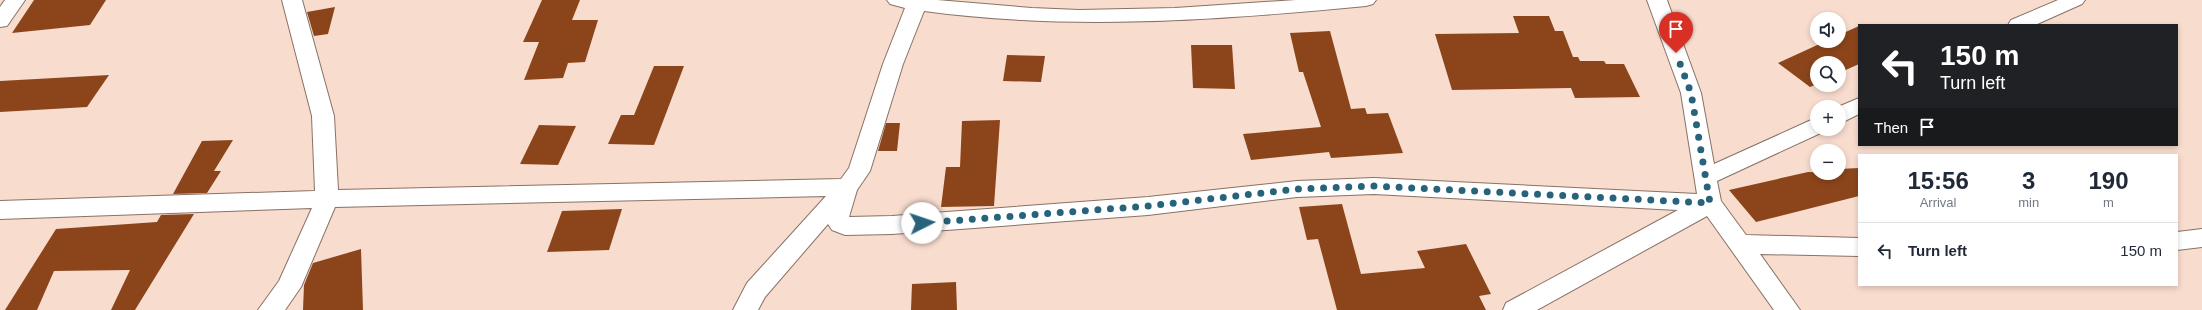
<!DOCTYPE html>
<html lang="en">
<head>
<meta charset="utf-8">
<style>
  :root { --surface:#fff; --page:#f6f6f7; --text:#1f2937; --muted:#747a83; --line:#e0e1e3 }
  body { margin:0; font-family:Arial,sans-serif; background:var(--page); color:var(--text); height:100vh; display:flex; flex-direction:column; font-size:15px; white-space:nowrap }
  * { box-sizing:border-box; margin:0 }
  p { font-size:13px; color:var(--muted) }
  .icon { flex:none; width:22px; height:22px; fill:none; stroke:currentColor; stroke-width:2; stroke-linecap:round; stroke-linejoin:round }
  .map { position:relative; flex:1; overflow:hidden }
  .drawer { position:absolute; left:1858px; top:154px; width:320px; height:132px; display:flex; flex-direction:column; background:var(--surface); border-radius:0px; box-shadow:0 2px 6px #0003 }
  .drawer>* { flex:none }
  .hud { position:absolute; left:1858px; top:24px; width:320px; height:122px; border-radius:0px; box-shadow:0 2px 6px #0003; background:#202124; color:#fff; overflow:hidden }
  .tools { position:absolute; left:1810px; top:12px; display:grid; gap:8px }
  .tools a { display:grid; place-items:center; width:36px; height:36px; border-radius:50%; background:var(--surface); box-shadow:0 2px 6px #0003; font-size:20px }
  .pin { position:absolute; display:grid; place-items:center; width:34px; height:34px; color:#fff; margin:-41px -17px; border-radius:50% 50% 50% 0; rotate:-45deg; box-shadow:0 0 4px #0007 }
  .pin .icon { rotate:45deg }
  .me { position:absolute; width:44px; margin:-22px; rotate:86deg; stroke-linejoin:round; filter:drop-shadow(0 0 3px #0008) }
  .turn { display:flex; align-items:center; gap:14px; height:84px; padding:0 16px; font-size:18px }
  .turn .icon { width:52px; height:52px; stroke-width:2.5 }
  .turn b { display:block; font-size:28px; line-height:34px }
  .then { display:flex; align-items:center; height:38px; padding:0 16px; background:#0003; gap:8px; font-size:15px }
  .eta { display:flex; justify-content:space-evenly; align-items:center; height:68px; text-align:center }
  .eta b { font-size:24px; font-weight:600; line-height:28px }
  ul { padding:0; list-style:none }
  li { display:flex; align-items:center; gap:12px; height:56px; padding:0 16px; border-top:1px solid var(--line) }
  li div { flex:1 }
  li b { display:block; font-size:15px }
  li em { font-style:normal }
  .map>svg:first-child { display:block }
  .building { fill:#8c451b }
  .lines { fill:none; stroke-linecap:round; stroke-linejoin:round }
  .minor-casing { stroke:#897165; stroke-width:2 }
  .minor { fill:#fff; fill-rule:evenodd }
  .route { stroke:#27637a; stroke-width:7; stroke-dasharray:0 12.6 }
</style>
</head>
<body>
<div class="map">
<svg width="2202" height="310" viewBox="0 0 2202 310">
  <rect width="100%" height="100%" fill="#f8dcce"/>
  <g class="building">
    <path d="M34,0H106L90,25L12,33Z"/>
    <path d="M542,0H580L572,20H598L585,62L568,63L563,78L524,80L539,42H523Z"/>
    <path d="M335,7L328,34L314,36L307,12Z"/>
    <path d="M1513,16H1549L1555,31H1563L1573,57H1578L1580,61H1604L1606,64H1624L1640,97L1575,98L1571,88L1452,90L1435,34L1519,33Z"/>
    <path d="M1859,26V64L1839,73V63H1817V84L1810,87L1778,63L1826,41H1839V35Z"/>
    <path d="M1330,31L1351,109L1365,108L1367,114L1388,113L1403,153L1331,158L1329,152L1251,160L1243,134L1321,127L1303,72H1299L1290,33Z"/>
    <path d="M1191,45H1232L1235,89L1193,88Z"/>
    <path d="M1007,55L1045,56L1041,82L1003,81Z"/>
    <path d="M654,66H684L654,145L608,144L621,115H634Z"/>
    <path d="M109,75L87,107L0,112V81Z"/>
    <path d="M1000,120L994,206L941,207L946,167H960L962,121Z"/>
    <path d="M886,123H900L897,151H878Z"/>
    <path d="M539,125L576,126L558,165L520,164Z"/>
    <path d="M233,140L214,171H221L207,193L173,194L202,141Z"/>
    <path d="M1859,168V196L1756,222L1729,190L1808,172L1839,173V169Z"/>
    <path d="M1342,204L1361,274L1425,268L1417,251L1466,244L1491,294L1479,296L1486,310H1337L1318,239L1307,240L1299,207Z"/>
    <path d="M622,209L609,250L547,252L562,211Z"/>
    <path d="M194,214L135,310H111L130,270L54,271L37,310H5L56,229L157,222L161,215Z"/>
    <path d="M361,249L363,310H303L304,285L313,263Z"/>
    <path d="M956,282L957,310H911L912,284Z"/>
  </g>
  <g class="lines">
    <defs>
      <g id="minor">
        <path d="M5,0H25L7,26L0,27V7Z"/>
        <path d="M282,0H302L334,116L338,190L841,179L849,168L883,64L905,8L890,4L887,0H937L1032,8L1079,10L1175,8L1296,0H1376L1373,4L1366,6C1219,20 1071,31 924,11L903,64L870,171L857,190L849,217L892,216L1148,197L1297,181L1374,178L1697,194L1681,93L1647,0H1667L1701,93L1714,164L1809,121L1817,118V129H1826L1825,131L1717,181L1721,201L1746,235L1859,238V256L1760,254L1800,310H1774L1707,216L1537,310H1503L1506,303L1678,210L1374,194L1297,197L1148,215L892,234L845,235L832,230L828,224L765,297L758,310H733L747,283L826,196L335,207L301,287L285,310H258L279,281L312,208L0,219V201L315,191L312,116Z"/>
        <path d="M2058,0H2085L2082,4L2035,25H2008L2011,20Z"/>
        <path d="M1859,98V114L1839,124L1838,107Z"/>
        <path d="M2202,229V247L2177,250V232Z"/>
      </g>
    </defs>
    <use href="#minor" class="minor-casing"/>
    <use href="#minor" class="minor"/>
  </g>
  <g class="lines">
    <path class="route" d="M922,223L1148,206L1297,189L1374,186L1710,203L1691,93L1676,53"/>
  </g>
</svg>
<div class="tools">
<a><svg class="icon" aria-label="sound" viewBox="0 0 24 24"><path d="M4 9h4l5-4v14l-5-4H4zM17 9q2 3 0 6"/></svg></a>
<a><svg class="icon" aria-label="search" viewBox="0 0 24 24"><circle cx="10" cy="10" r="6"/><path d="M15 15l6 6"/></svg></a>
<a>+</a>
<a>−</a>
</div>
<div class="pin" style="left:1676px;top:53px;background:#d93025"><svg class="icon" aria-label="arrive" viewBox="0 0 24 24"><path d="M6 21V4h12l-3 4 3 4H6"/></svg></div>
<svg class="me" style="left:922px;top:223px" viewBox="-20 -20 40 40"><circle r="19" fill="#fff"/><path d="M0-13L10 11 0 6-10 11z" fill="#27637a"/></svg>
<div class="hud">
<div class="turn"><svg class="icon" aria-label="left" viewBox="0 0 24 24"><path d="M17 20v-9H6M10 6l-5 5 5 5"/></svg><div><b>150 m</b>Turn left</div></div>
<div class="then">Then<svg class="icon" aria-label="arrive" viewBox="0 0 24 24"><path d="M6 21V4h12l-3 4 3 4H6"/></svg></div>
</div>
<section class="drawer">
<div class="eta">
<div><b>15:56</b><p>Arrival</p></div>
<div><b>3</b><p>min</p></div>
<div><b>190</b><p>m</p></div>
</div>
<ul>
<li><svg class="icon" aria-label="left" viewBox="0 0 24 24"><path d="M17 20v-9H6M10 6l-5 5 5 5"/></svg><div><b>Turn left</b></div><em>150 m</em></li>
</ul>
</section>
</div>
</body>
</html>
